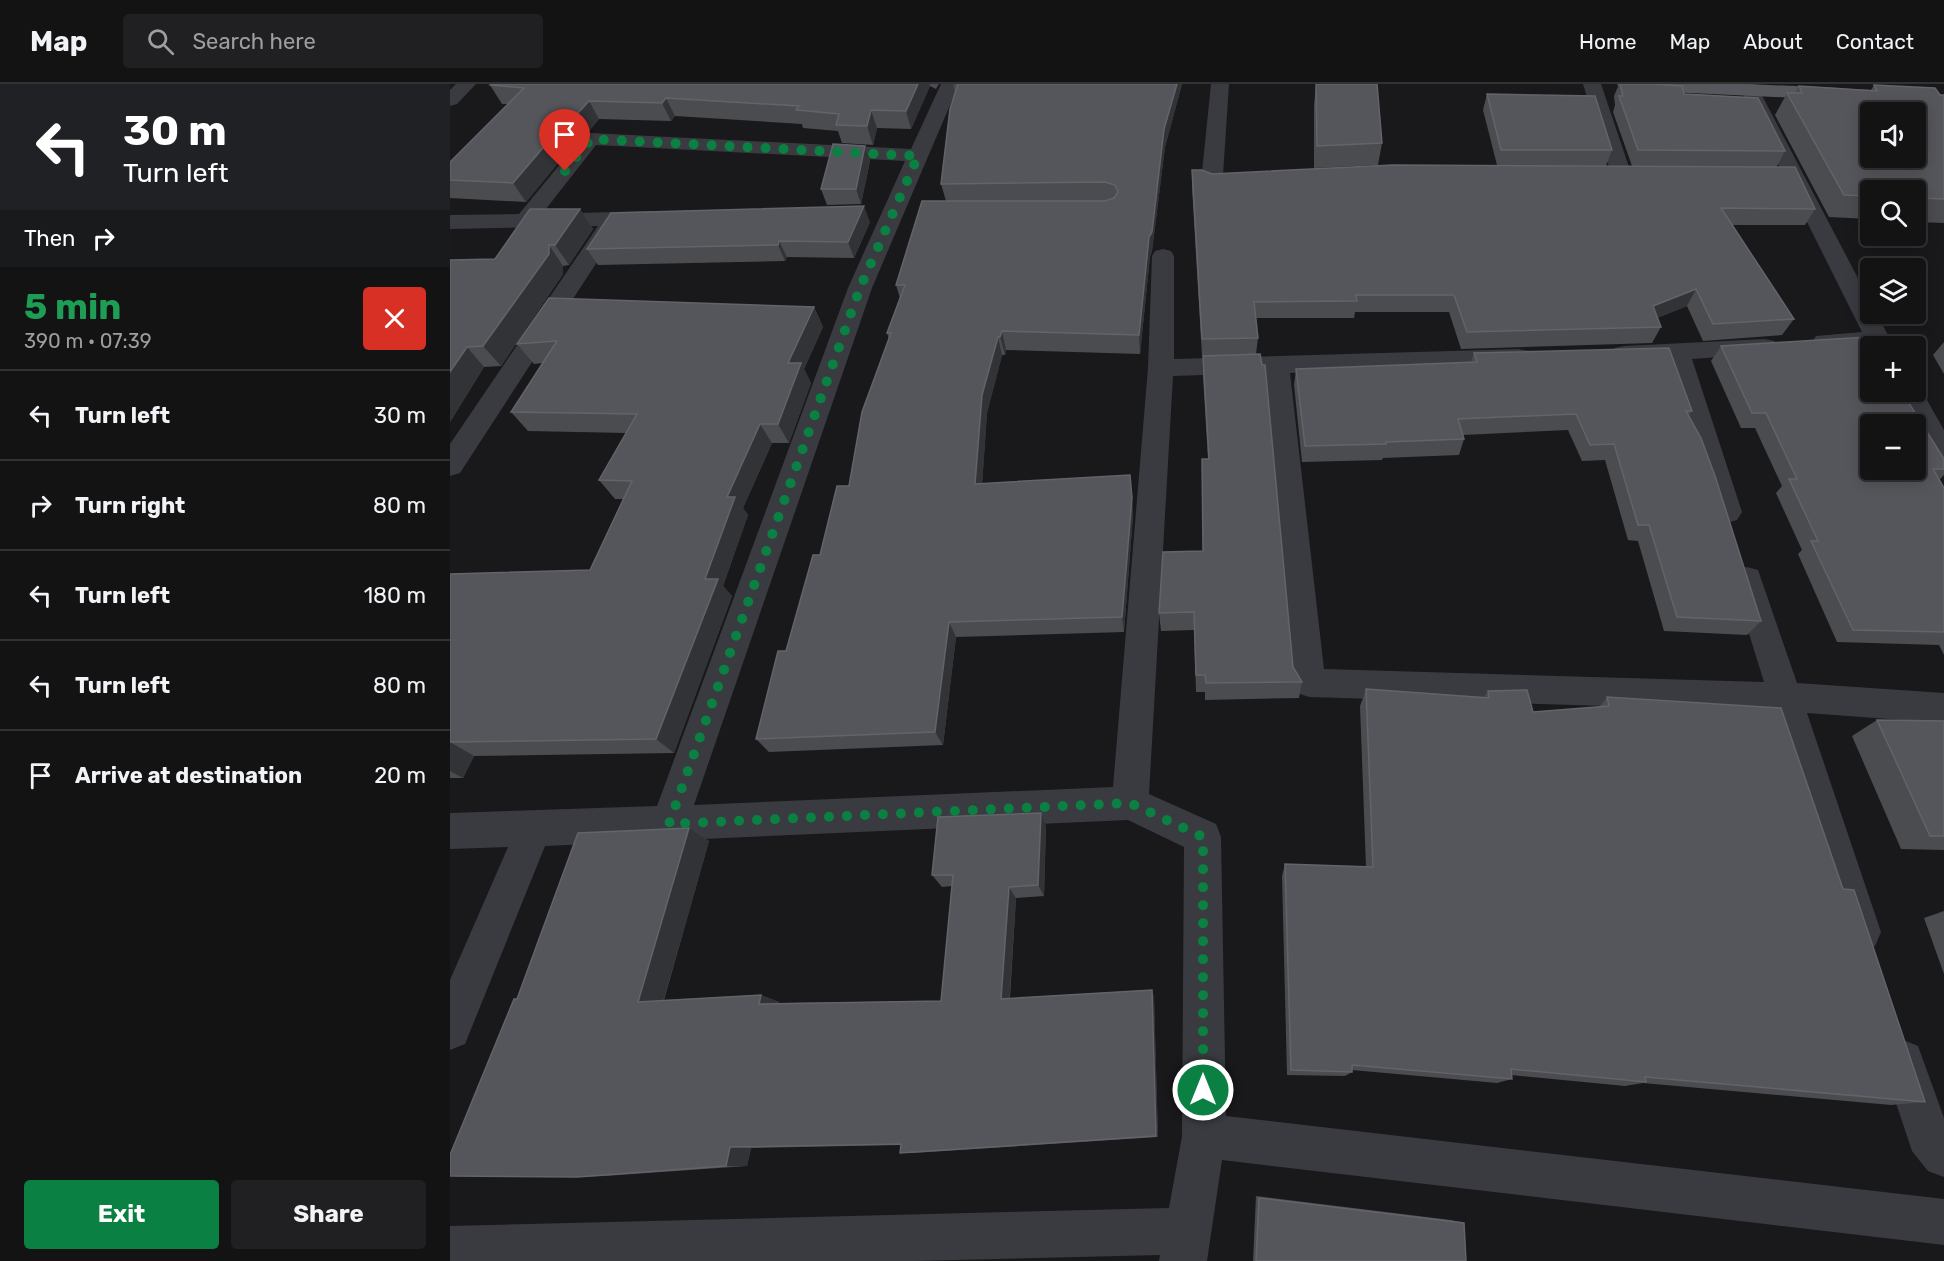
<!DOCTYPE html>
<html lang="en">
<head>
<meta charset="utf-8">
<style>
  :root { --surface:#131314; --page:#202022; --text:#f1f3f6; --muted:#9d9ea0; --line:#323234; --accent:#0b8043 }
  body { margin:0; font-family:Rubik,sans-serif; background:var(--page); color:var(--text); height:100vh; display:flex; flex-direction:column; font-size:22px; white-space:nowrap }
  * { box-sizing:border-box; margin:0 }
  p { font-size:20px; color:var(--muted) }
  .icon { flex:none; width:33px; height:33px; fill:none; stroke:currentColor; stroke-width:2; stroke-linecap:round; stroke-linejoin:round }
  .map { position:relative; flex:1; overflow:hidden }
  .side { display:flex; flex-direction:column; background:var(--surface); width:450px }
  .side>* { flex:none }
  .hud { background:#202124; color:#fff; overflow:hidden }
  .fabs { position:absolute; left:1410px; top:18px; display:grid; gap:12px }
  .fabs a { display:grid; place-items:center; width:66px; height:66px; border-radius:6px; background:var(--surface); box-shadow:0 3px 15px #0003,0 0 0 2px var(--line); font-size:30px }
  .pin { position:absolute; display:grid; place-items:center; width:51px; height:51px; color:#fff; margin:-62px -26px; border-radius:50% 50% 50% 0; rotate:-45deg; box-shadow:0 0 6px #0007 }
  .pin .icon { rotate:45deg }
  .me { position:absolute; width:66px; margin:-33px; rotate:0deg; stroke-linejoin:round; filter:drop-shadow(0 0 4px #0008) }
  .turn { display:flex; align-items:center; gap:21px; height:126px; padding:0 24px; font-size:27px }
  .turn .icon { width:78px; height:78px; stroke-width:2.5 }
  .turn b { display:block; font-size:42px; line-height:51px }
  .then { display:flex; align-items:center; height:57px; padding:0 24px; background:#0003; gap:12px; font-size:22px }
  .round { display:grid; place-items:center; flex:none; width:63px; height:63px; border-radius:6px; background:var(--page) }
  .headline { display:flex; align-items:center; justify-content:space-between; height:102px; padding:0 24px }
  h1 { font-size:36px; font-weight:700; line-height:45px; color:#1e9e55 }
  .cta { display:flex; gap:12px; margin-top:auto; padding:12px 24px }
  .cta a { flex:1; height:69px; border-radius:6px; background:var(--accent); color:#fff; font-size:24px; font-weight:700; line-height:69px; text-align:center }
  .cta a+a { background:var(--page); color:var(--text) }
  ul { padding:0; list-style:none }
  li { display:flex; align-items:center; gap:18px; height:90px; padding:0 24px; border-top:2px solid var(--line) }
  li div { flex:1 }
  li b { display:block; font-size:22px }
  li em { font-style:normal }
  header { display:flex; align-items:center; gap:36px; box-sizing:border-box; height:84px; padding:0 30px; background:var(--surface); border-bottom:2px solid var(--line) }
  header strong { font-size:28px }
  nav { display:flex; gap:33px; margin-inline-start:auto; font-size:21px }
  .search { width:420px; height:54px; background:var(--page); display:flex; align-items:center; gap:15px; box-sizing:border-box; padding:0 21px; border-radius:6px; color:var(--muted); font-size:22px }
  main { display:flex; flex:1; min-height:0 }
  .map>svg:first-child { display:block }
  .lines { fill:none; stroke-linecap:round; stroke-linejoin:round }
  .street { fill:#3a3b40; fill-rule:evenodd }
  .primary { fill:#56585e; fill-rule:evenodd }
  .wall { fill:#4a4c50 }
  .shaded-wall { fill:#323336 }
  .building { fill:#55565b; stroke:#62646a; stroke-width:1.5; fill-rule:evenodd }
  .route { stroke:#0b8043; stroke-width:10; stroke-dasharray:0 18 }
</style>
</head>
<body>
<header>
<strong>Map</strong>
<div class="search"><svg class="icon" aria-label="search" viewBox="0 0 24 24"><circle cx="10" cy="10" r="6"/><path d="M15 15l6 6"/></svg>Search here</div>
<nav><a>Home</a><a>Map</a><a>About</a><a>Contact</a></nav>
</header>
<main>
<section class="side">
<div class="hud">
<div class="turn"><svg class="icon" aria-label="left" viewBox="0 0 24 24"><path d="M17 20v-9H6M10 6l-5 5 5 5"/></svg><div><b>30 m</b>Turn left</div></div>
<div class="then">Then<svg class="icon" aria-label="right" viewBox="0 0 24 24"><path d="M7 20v-9h11M14 6l5 5-5 5"/></svg></div>
</div>
<div class="headline"><div><h1>5 min</h1><p>390 m · 07:39</p></div><a class="round" style="background:#d93025;color:#fff"><svg class="icon" aria-label="close" viewBox="0 0 24 24"><path d="M6 6l12 12M18 6L6 18"/></svg></a></div>
<ul>
<li><svg class="icon" aria-label="left" viewBox="0 0 24 24"><path d="M17 20v-9H6M10 6l-5 5 5 5"/></svg><div><b>Turn left</b></div><em>30 m</em></li>
<li><svg class="icon" aria-label="right" viewBox="0 0 24 24"><path d="M7 20v-9h11M14 6l5 5-5 5"/></svg><div><b>Turn right</b></div><em>80 m</em></li>
<li><svg class="icon" aria-label="left" viewBox="0 0 24 24"><path d="M17 20v-9H6M10 6l-5 5 5 5"/></svg><div><b>Turn left</b></div><em>180 m</em></li>
<li><svg class="icon" aria-label="left" viewBox="0 0 24 24"><path d="M17 20v-9H6M10 6l-5 5 5 5"/></svg><div><b>Turn left</b></div><em>80 m</em></li>
<li><svg class="icon" aria-label="arrive" viewBox="0 0 24 24"><path d="M6 21V4h12l-3 4 3 4H6"/></svg><div><b>Arrive at destination</b></div><em>20 m</em></li>
</ul>
<div class="cta"><a>Exit</a><a>Share</a></div>
</section>
<div class="map">
<svg width="1494" height="1177" viewBox="0 0 1494 1177">
  <rect width="100%" height="100%" fill="#19191b"/>
  <g class="lines">
    <g class="street">
      <path d="M6,0H26L7,20L0,22V6Z"/>
      <path d="M491,0H509L422,204L244,721L663,703L698,284L702,172L705,167L713,165L721,167L724,172V275L1069,265L1078,267L1082,273L1078,279L1069,281L840,289L874,585L1314,598L1282,495L1286,486L1297,483L1308,486L1347,599L1494,609V639L1357,629L1431,848L1425,862L1411,868L1397,862L1323,627L859,613L847,609L842,599L814,289L723,292L699,710L766,740L771,753L776,1032L1494,1115V1161L772,1076L757,1177H709L710,1171L465,1177H0V1142L719,1124L732,1052L734,763L678,736L95,762L15,960L0,966V896L58,763L0,765V729L207,722L398,204L455,77L146,61L92,130L202,127L210,129L213,134L210,139L171,141L10,389L0,392V360L148,142L0,145V131L69,130L134,51L141,49L461,65Z"/>
      <path d="M761,0H779L773,91L804,92L808,96L804,100L762,104L755,102L751,98Z"/>
      <path d="M1133,0H1151L1181,89L1178,93L1171,95L1164,93L1161,89Z"/>
      <path d="M1288,0H1306L1420,217V230H1427L1440,255L1437,261L1375,266L1366,264L1362,258L1366,252L1412,248Z"/>
      <path d="M1315,255L1324,257L1328,263L1324,269L1242,275L1292,428L1287,436L1277,439L1267,436L1262,428L1217,276L1174,278L1165,276L1161,270L1165,264L1174,262Z"/>
      <path d="M1466,301L1469,302L1494,346V381L1484,378L1447,308H1466Z"/>
      <path d="M1453,956L1468,962L1494,1034V1093L1478,1087L1462,1067L1432,977L1438,962Z"/>
    </g>
    <path class="primary" d="M1167,0H1297L1390,4L1397,6L1400,10L1397,14L1390,16L1176,6L1169,4Z"/>
  </g>
  <g class="wall">
    <path d="M41,0H489L486,5L480,2L461,45L427,44L423,61L392,59L388,47L353,44L352,40L225,32L221,37L149,35L139,47L132,50L76,118L0,114V78L58,20H52L40,1Z"/>
    <path d="M503,0H732L715,63L702,167L700,172L690,270L556,266L555,271H552L537,329L532,400L680,391L683,431L674,548L506,553L493,661L319,668L306,655L370,471L399,402L439,255L437,249L450,214L446,201L496,117L491,100L505,9Z"/>
    <path d="M866,0L932,59L928,81L864,84V21Z"/>
    <path d="M1169,0H1206L1234,10L1335,67L1327,82L1365,125L1355,141H1282L1344,235L1332,251L1253,257L1237,222L1207,234L1211,243L1202,259L1011,265L999,228H905L904,234H805L808,254L806,270L752,272L742,103V86L762,90L1047,81L1033,26L1037,10L1162,66L1156,82H1182L1163,28L1165,21L1164,12Z"/>
    <path d="M1424,1L1494,11V139L1466,138V106H1420V135L1379,133L1325,31L1337,9H1345L1349,2L1421,6Z"/>
    <path d="M415,62L420,77L411,120L377,121L371,105Z"/>
    <path d="M130,125L143,145L119,181L113,182V190L51,282L34,283L0,338V176L45,175Z"/>
    <path d="M420,138L404,174L337,173L335,177L148,181L137,165Z"/>
    <path d="M364,223L373,243L354,285L361,299L339,359H322L293,424L298,431L273,502L282,512L224,669L24,672L13,694H0V490L140,486L173,415H165L149,396L176,349L78,347L61,328L93,279L84,280L67,260Z"/>
    <path d="M1494,258V290L1483,271Z"/>
    <path d="M1271,262L1494,375V391L1489,396L1494,404V571L1489,561L1387,558L1348,470L1352,466L1326,409L1332,402L1305,344H1291L1261,277Z"/>
    <path d="M1024,269L1242,327L1239,331L1311,537L1297,551L1214,547L1188,457L1178,456L1155,376L1132,377L1118,346L1013,351L1014,355L1009,371L933,374L932,376L852,378L844,301L846,285L1021,278Z"/>
    <path d="M753,272L843,583L852,598L849,614L755,616V608H746L744,546L711,547L709,529L753,467L752,375H758L753,293Z"/>
    <path d="M916,605L1034,613L1038,607L1083,628L1149,623L1157,613L1393,805L1475,1018L1441,1021L1193,999L1175,1002L1061,991L1062,995L1047,999L902,986V988L895,992L837,991L832,792L835,780L916,783L910,622Z"/>
    <path d="M1427,636L1494,637V766L1451,765L1402,652Z"/>
    <path d="M596,742L594,812L566,814L560,914L702,906L704,913L708,1053L463,1069H450L451,1061L301,1064L297,1082L155,1092L127,1093L67,915L239,744L259,757L214,916L311,911L329,918V919L491,917L502,802L492,803L482,791Z"/>
    <path d="M1494,827V890L1474,834Z"/>
    <path d="M806,1112L1001,1136L1014,1139L1016,1177H803Z"/>
  </g>
  <g class="shaded-wall">
    <path d="M468,0H479L480,2L461,45L456,27Z"/>
    <path d="M727,0H732L715,63L702,167L700,172L690,270L689,251L699,153L714,45Z"/>
    <path d="M216,14L225,32L221,37L212,19Z"/>
    <path d="M139,17L149,35L139,47L132,50L76,118L63,99L121,31Z"/>
    <path d="M421,26L427,44L423,61L417,42Z"/>
    <path d="M415,62L420,77L411,120L406,105Z"/>
    <path d="M414,122L420,138L404,174L398,158Z"/>
    <path d="M130,125L143,145L119,181L105,161Z"/>
    <path d="M329,157L337,173L335,177L328,161Z"/>
    <path d="M99,161L113,182V190L51,282L33,262Z"/>
    <path d="M1246,205L1237,222L1194,239L1203,222Z"/>
    <path d="M364,223L373,243L354,285L361,299L339,359L328,340L338,279Z"/>
    <path d="M552,247L556,266L555,271L550,253Z"/>
    <path d="M548,253L552,271L537,329L531,418L525,400L532,311Z"/>
    <path d="M17,263L34,283L0,338V288Z"/>
    <path d="M310,340L322,359L293,424L298,431L273,502L282,512L224,669L206,655L255,495L277,413Z"/>
    <path d="M680,391L683,431L674,548L672,533Z"/>
    <path d="M499,538L506,553L493,661L485,648Z"/>
    <path d="M0,658L24,672L13,694L0,687Z"/>
    <path d="M591,729L596,742L594,812L588,801Z"/>
    <path d="M239,744L259,757L211,925L188,918Z"/>
    <path d="M559,803L566,814L559,922L551,915Z"/>
    <path d="M702,906L704,913L708,1053L706,1052Z"/>
    <path d="M311,911L329,918L328,927L309,920Z"/>
    <path d="M280,1063L301,1064L297,1082H276Z"/>
  </g>
  <g class="building">
    <path d="M41,0H468L456,27L421,26L417,42L386,41L389,30L346,26L349,22L216,14L212,19L139,17L128,29L121,31L63,99L0,96V78L74,4L40,1Z"/>
    <path d="M508,0H727L714,45L702,148L699,153L689,251L552,247L550,253H548L532,311L525,400L680,391L682,414L672,533L499,538L485,648L306,655L328,567H336L363,471H370L387,402H399L412,328L441,249H437L455,201H446L472,117H655L664,114L668,108L665,101L655,98L491,100L500,25Z"/>
    <path d="M866,0H927L932,59L867,62Z"/>
    <path d="M1170,0H1206L1232,2L1234,10L1308,14L1335,67L1188,66L1169,12H1173Z"/>
    <path d="M1424,1L1485,4L1490,11H1494V115L1466,114V106H1420V112L1394,111L1337,9H1352L1349,2L1427,7ZM1420,28H1466V74H1420Z"/>
    <path d="M1037,10L1145,12L1162,66H1051Z"/>
    <path d="M383,60L415,62L406,105H371Z"/>
    <path d="M943,81L1345,83L1365,125L1271,124L1344,235L1263,240L1246,205L1203,222L1211,243L1017,248L1004,211H906L907,217L804,218L808,254L752,255L742,86H752L762,90Z"/>
    <path d="M414,122L398,158L329,157L328,161L137,165L161,129Z"/>
    <path d="M80,125H130L105,161H99V170L33,262L17,263L0,288V176L45,175Z"/>
    <path d="M99,214L364,223L338,279H351L328,340H310L277,413H285L255,495H268L206,655L0,658V490L140,486L182,397L149,396L187,330L61,328L107,257L67,260Z"/>
    <path d="M1417,253L1423,262H1420V308H1452L1494,375V385H1483L1494,404V548L1403,546L1361,457H1368L1339,395H1347L1316,329H1302L1271,262ZM1420,340H1466V386H1420Z"/>
    <path d="M1219,264L1242,327H1236L1251,354L1265,392L1311,537L1227,533L1199,441H1188L1164,360L1140,361L1126,330L1008,335L1014,355L936,358V360L855,362L846,285L1027,278L1024,269Z"/>
    <path d="M810,270L812,281H815L843,583L852,598L756,599L755,591H746L744,528L709,529L713,468L753,467L752,375H759L753,272Z"/>
    <path d="M916,605L1039,614L1038,607L1077,606L1083,628L1159,622L1157,613L1331,624L1393,805L1404,806L1475,1018L1195,993L1196,998L1061,985L1062,995L902,981V988L841,986L835,780L923,783Z"/>
    <path d="M1427,636L1494,637V752H1480Z"/>
    <path d="M591,729L588,801L559,803L551,915L702,906L706,1052L450,1069L451,1060L280,1063L276,1082L127,1093L0,1092V1071L64,915H67L128,749L239,744L188,918L311,911L309,920L491,917L503,791H482L488,733Z"/>
    <path d="M809,1114L1014,1139L1016,1177H806Z"/>
  </g>
  <g class="lines">
    <path class="route" d="M115,87L141,55L468,72L410,204L219,740L680,719L753,753V1006"/>
  </g>
</svg>
<div class="fabs">
<a><svg class="icon" aria-label="sound" viewBox="0 0 24 24"><path d="M4 9h4l5-4v14l-5-4H4zM17 9q2 3 0 6"/></svg></a>
<a><svg class="icon" aria-label="search" viewBox="0 0 24 24"><circle cx="10" cy="10" r="6"/><path d="M15 15l6 6"/></svg></a>
<a><svg class="icon" aria-label="layers" viewBox="0 0 24 24"><path d="M12 4l9 5-9 5-9-5zM3 14l9 5 9-5"/></svg></a>
<a>+</a>
<a>−</a>
</div>
<div class="pin" style="left:115px;top:87px;background:#d93025"><svg class="icon" aria-label="arrive" viewBox="0 0 24 24"><path d="M6 21V4h12l-3 4 3 4H6"/></svg></div>
<svg class="me" style="left:753px;top:1006px" viewBox="-20 -20 40 40"><circle r="17" fill="#0b8043" stroke="#fff" stroke-width="3"/><path d="M0-11L8 9 0 5-8 9z" fill="#fff"/></svg>
</div>
</main>
</body>
</html>
